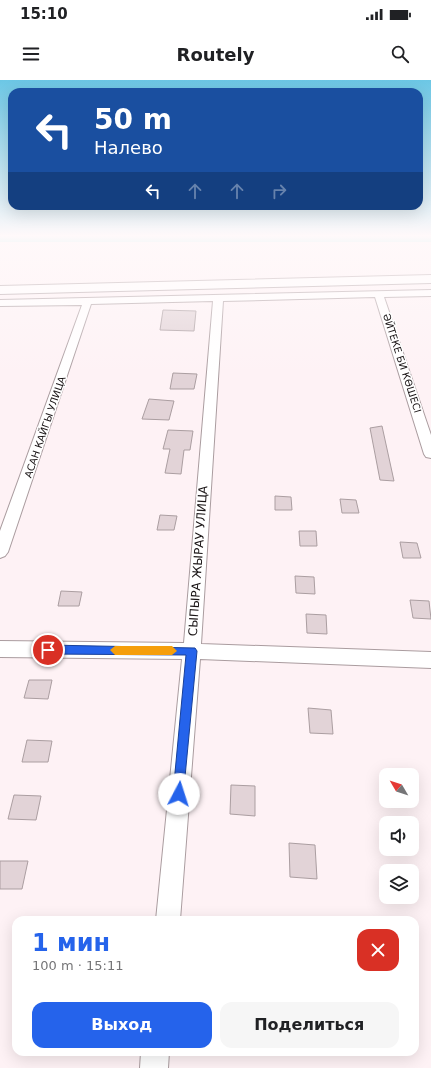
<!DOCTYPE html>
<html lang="ru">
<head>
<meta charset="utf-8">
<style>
  :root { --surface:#fff; --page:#f6f6f6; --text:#202124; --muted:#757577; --accent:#2563eb }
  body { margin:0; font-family:"DejaVu Sans",sans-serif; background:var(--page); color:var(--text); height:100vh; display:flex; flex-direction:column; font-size:15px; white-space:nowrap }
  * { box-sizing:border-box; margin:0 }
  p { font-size:13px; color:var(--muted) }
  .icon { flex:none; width:22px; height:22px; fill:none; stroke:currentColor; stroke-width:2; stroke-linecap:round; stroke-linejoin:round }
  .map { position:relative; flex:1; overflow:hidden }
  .side { position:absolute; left:12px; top:836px; width:407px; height:140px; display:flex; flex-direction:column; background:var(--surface); border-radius:12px; box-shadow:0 4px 16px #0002 }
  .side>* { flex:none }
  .top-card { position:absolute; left:8px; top:8px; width:415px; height:122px; border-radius:12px; box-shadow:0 4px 16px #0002; background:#1a4fa0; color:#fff; overflow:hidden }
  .needle { width:26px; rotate:309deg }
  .controls { position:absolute; left:379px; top:688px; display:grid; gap:8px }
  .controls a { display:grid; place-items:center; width:40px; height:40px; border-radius:8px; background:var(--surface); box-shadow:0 4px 16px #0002; font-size:20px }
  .pin { position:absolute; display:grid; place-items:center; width:34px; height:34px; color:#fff; margin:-17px; border:2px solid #fff; border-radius:50%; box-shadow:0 1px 4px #0007 }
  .me { position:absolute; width:44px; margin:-22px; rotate:5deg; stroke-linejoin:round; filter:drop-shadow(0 0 3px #0008) }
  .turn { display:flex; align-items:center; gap:14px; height:84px; padding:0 20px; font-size:18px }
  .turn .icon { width:52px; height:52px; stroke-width:2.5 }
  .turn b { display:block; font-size:28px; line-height:34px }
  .lanes { display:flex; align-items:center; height:38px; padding:0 20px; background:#0003; justify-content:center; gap:20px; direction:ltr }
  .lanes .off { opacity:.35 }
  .round { display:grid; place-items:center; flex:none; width:42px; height:42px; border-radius:12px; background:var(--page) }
  .head { display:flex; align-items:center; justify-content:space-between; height:68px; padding:0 20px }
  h1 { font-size:24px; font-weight:700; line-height:30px; color:var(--accent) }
  .action { display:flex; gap:8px; margin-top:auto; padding:8px 20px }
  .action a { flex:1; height:46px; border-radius:12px; background:var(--accent); color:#fff; font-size:16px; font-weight:700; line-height:46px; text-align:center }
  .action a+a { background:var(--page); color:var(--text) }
  .status { display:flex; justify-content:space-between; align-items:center; height:28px; padding:0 20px; background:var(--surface); direction:ltr }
  .status svg { height:11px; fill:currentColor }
  header { display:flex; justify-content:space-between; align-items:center; height:52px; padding:0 20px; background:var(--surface); font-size:18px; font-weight:700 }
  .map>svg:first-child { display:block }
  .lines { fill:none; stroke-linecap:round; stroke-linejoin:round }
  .canal { fill:#52e3e0; fill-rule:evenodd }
  .building { fill:#e2d3d7; stroke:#ab9ea1 }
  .minor-casing { stroke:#aa9c9f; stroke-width:2 }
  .trunk-casing { stroke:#aa9c9f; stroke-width:2 }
  .minor { fill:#fff; fill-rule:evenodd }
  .trunk { fill:#fff; fill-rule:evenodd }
  .route { fill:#2563eb; stroke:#184099 }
  .slow { fill:#f59e0b }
  .labels { text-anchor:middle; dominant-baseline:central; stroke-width:3; stroke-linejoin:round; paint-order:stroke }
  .far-street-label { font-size:10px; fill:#191415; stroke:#fff }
  .street-label { font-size:12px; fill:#191415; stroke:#fff }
</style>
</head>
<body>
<div class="status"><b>15:10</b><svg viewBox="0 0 49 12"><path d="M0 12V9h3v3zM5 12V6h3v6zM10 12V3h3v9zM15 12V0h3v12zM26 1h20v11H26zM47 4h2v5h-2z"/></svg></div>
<header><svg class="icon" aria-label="menu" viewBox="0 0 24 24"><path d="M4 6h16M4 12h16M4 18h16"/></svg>Routely<svg class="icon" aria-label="search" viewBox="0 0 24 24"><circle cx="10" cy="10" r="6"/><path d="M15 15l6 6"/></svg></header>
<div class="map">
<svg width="431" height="988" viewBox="0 0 431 988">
  <rect width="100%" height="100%" fill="#fef2f5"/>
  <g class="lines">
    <rect class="canal" x="0" y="156" width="431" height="6"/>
  </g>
  <g class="building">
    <path d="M163,230L196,231L194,251L160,250Z"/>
    <path d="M173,293L197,294L194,309H170Z"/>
    <path d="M149,319L174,321L169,340L142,339Z"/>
    <path d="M382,346L394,401L380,400L370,348Z"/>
    <path d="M168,350L193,351L190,370H184L181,394L165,393L170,369H163Z"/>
    <path d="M275,416L291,417L292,430H275Z"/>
    <path d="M340,419L356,420L359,433H342Z"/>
    <path d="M160,435L177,436L174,450H157Z"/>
    <path d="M299,451H316L317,466H300Z"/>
    <path d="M400,462L417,463L421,478H403Z"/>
    <path d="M295,496L314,497L315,514L296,513Z"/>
    <path d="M61,511L82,512L79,526H58Z"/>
    <path d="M410,520L429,521L431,539L413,538Z"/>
    <path d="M306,534L326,535L327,554L307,553Z"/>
    <path d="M29,600H52L48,619L24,618Z"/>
    <path d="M308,628L331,630L333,654L310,653Z"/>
    <path d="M27,660L52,661L48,682H22Z"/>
    <path d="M231,705L255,706V736L230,734Z"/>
    <path d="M14,715L41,716L36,740L8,739Z"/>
    <path d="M289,763L315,765L317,799L290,797Z"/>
    <path d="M0,781H28L22,809H0Z"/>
  </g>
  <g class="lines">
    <defs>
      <g id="minor">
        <path d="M431,210V216L384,217L431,355V378L426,377L424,374L375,217L223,221L201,564L431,572V588L200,579L180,840H156L182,579L0,577V561L184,563L213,221L91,224L8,472L5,476L0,478V451L82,225L0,226V220Z"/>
        <path d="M141,972H169L168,988H140Z"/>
      </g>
      <path id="trunk" d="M431,195V203L0,214V206Z"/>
    </defs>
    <use href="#minor" class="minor-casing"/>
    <use href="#trunk" class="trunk-casing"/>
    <use href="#minor" class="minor"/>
    <use href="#trunk" class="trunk"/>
  </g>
  <linearGradient id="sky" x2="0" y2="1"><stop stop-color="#6cc7e5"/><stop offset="0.53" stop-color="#fff9fa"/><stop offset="1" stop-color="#fff9fa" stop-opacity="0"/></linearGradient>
  <rect width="431" height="294" fill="url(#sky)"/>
  <path class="route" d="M48,565L195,568L197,571L183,718L179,720L175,718L173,714L186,575L48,574L43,570Z"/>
  <path class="slow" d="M115,566H172L177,571L172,575H115L110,570Z"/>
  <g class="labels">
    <g class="far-street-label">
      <text transform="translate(402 283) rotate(72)">ӘЙТЕКЕ БИ КӨШЕСІ</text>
      <text transform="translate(45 347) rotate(-71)">АСАН КАЙГЫ УЛИЦА</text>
    </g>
    <g class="street-label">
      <text transform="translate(198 481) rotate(-86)">СЫПЫРА ЖЫРАУ УЛИЦА</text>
    </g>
  </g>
</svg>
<div class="controls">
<a><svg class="needle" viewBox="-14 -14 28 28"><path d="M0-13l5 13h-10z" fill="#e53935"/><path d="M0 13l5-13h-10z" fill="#757577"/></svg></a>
<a><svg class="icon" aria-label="sound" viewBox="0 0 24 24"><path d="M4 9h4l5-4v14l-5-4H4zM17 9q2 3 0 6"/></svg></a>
<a><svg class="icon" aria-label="layers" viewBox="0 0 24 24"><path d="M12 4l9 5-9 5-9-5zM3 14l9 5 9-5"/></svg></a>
</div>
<div class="pin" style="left:48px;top:570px;background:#d93025"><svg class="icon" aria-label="arrive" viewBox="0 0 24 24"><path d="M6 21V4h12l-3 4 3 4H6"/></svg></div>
<svg class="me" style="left:179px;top:714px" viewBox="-20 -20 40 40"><circle r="19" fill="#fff"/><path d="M0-13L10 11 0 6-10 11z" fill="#2563eb"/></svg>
<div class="top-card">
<div class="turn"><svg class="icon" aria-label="left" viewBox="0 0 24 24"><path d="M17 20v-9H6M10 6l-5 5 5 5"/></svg><div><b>50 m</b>Налево</div></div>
<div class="lanes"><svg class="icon" aria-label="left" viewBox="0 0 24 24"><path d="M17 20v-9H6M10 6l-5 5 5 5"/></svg><svg class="icon off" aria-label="ahead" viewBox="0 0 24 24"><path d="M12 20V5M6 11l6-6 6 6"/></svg><svg class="icon off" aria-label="ahead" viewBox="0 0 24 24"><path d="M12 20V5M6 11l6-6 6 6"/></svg><svg class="icon off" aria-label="right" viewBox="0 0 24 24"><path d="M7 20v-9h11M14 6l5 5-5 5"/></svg></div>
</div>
<section class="side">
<div class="head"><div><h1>1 мин</h1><p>100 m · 15:11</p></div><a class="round" style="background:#d93025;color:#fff"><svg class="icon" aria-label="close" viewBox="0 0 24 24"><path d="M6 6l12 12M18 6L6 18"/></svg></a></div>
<div class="action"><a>Выход</a><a>Поделиться</a></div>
</section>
</div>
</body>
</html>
